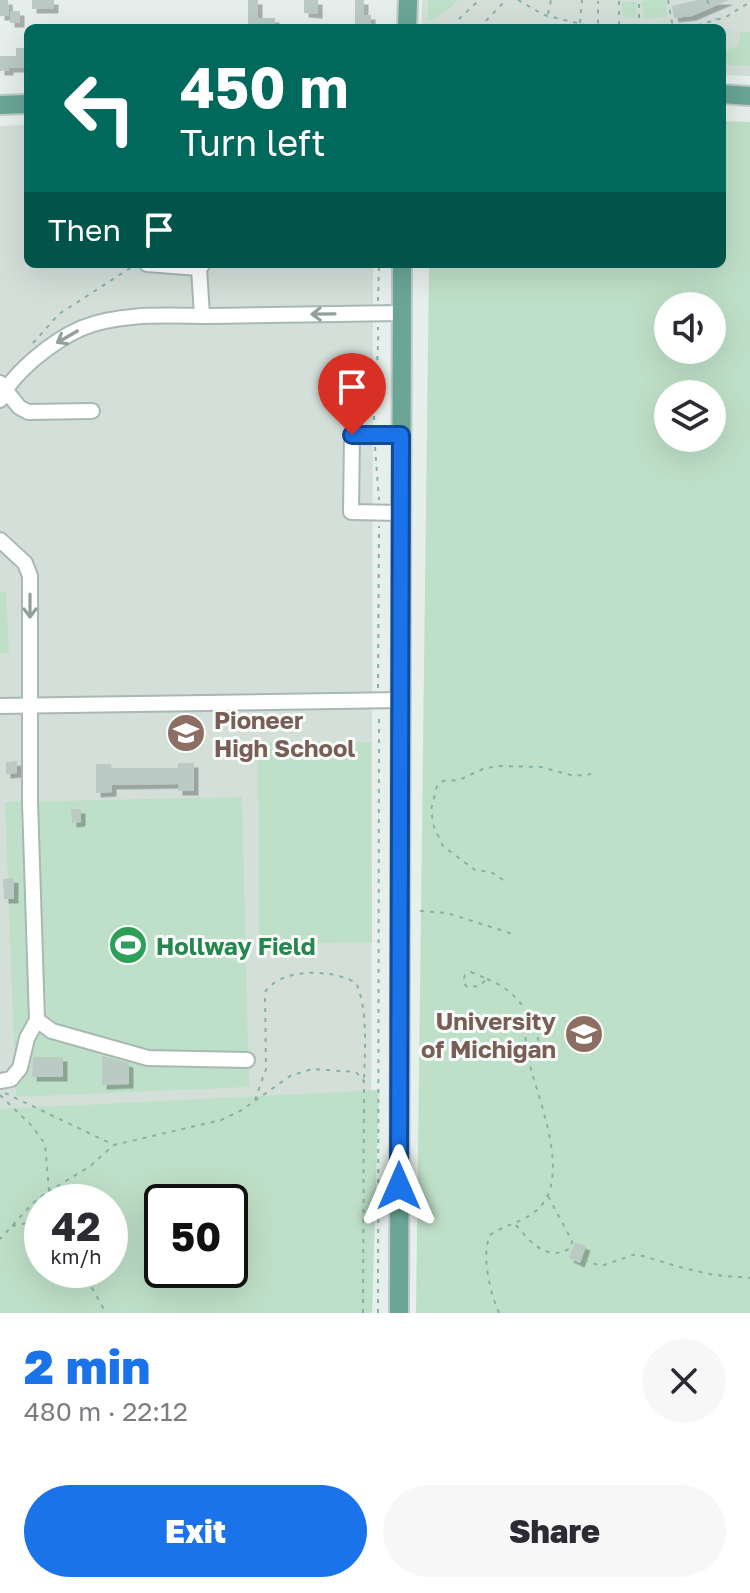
<!DOCTYPE html>
<html lang="en">
<head>
<meta charset="utf-8">
<style>
  :root { --surface:#fff; --page:#f7f7f7; --text:#2b2b33; --muted:#7c7c81; --accent:#1a73e8 }
  body { margin:0; font-family:"Golos Text",sans-serif; background:var(--page); color:var(--text); height:100vh; display:flex; flex-direction:column; font-size:30px; white-space:nowrap }
  * { box-sizing:border-box; margin:0 }
  p { font-size:26px; color:var(--muted) }
  .icon { flex:none; width:44px; height:44px; fill:none; stroke:currentColor; stroke-width:2; stroke-linecap:round; stroke-linejoin:round }
  .map { position:relative; height:1313px; overflow:hidden }
  .drawer { display:flex; flex-direction:column; background:var(--surface); flex:1 }
  .drawer>* { flex:none }
  .hud { position:absolute; left:24px; top:24px; width:702px; height:244px; border-radius:12px; box-shadow:0 8px 32px #0002; background:#00695c; color:#fff; overflow:hidden }
  .fabs { position:absolute; left:654px; top:292px; display:grid; gap:16px }
  .fabs a { display:grid; place-items:center; width:72px; height:72px; border-radius:50%; background:var(--surface); box-shadow:0 8px 32px #0002; font-size:40px }
  .speed { position:absolute; left:24px; top:1184px; display:flex; gap:16px; font-size:40px; font-weight:700; text-align:center }
  .speed>* { display:grid; place-content:center; width:104px; height:104px; border-radius:50%; background:var(--surface); box-shadow:0 8px 32px #0002; line-height:1 }
  .speed small { font-size:20px; font-weight:400 }
  .speed .limit { border:4px solid #111; border-radius:12px; background:#fff; color:#111 }
  .pin { position:absolute; display:grid; place-items:center; width:68px; height:68px; color:#fff; margin:-82px -34px; border-radius:50% 50% 50% 0; rotate:-45deg; box-shadow:0 0 8px #0007 }
  .pin .icon { rotate:45deg }
  .me { position:absolute; width:88px; margin:-44px; rotate:0deg; stroke-linejoin:round; filter:drop-shadow(0 0 6px #0008) }
  .turn { display:flex; align-items:center; gap:28px; height:168px; padding:0 24px; font-size:36px }
  .turn .icon { width:104px; height:104px; stroke-width:2.5 }
  .turn b { display:block; font-size:56px; line-height:68px }
  .then { display:flex; align-items:center; height:76px; padding:0 24px; background:#0003; gap:16px; font-size:30px }
  .round { display:grid; place-items:center; flex:none; width:84px; height:84px; border-radius:42px; background:var(--page) }
  .summary { display:flex; align-items:center; justify-content:space-between; height:136px; padding:0 24px }
  h1 { font-size:48px; font-weight:800; line-height:60px; color:var(--accent) }
  .primary-button { display:flex; gap:16px; margin-top:auto; padding:16px 24px }
  .primary-button a { flex:1; height:92px; border-radius:48px; background:var(--accent); color:#fff; font-size:32px; font-weight:800; line-height:92px; text-align:center }
  .primary-button a+a { background:var(--page); color:var(--text) }
  .map>svg:first-child { display:block }
  .built { fill:#d4dfda; fill-rule:evenodd }
  .green { fill:#bfe0c8; fill-rule:evenodd }
  .building { fill:#bbcac4; filter:url(#shadow) }
  .lines { fill:none; stroke-linecap:round; stroke-linejoin:round }
  .minor-casing { stroke:#a8b8b2; stroke-width:18 }
  .major-casing { stroke:#c2cac8; stroke-width:22 }
  .path { stroke:#86b3a5; stroke-width:2; stroke-dasharray:4 6; stroke-linecap:butt }
  .minor { stroke:#fff; stroke-width:14 }
  .major { stroke:#6aa596; stroke-width:18 }
  .oneway { stroke:#92a09c }
  .route-casing { stroke:#114b97; stroke-width:20 }
  .route { stroke:#1a73e8; stroke-width:14 }
  .labels { text-anchor:middle; dominant-baseline:central; stroke-width:6; stroke-linejoin:round; paint-order:stroke }
  .education-label { font-size:24px; font-weight:bold; fill:#785e54; stroke:#f7fbf9; text-anchor:start }
  .leisure-label { font-size:24px; font-weight:bold; fill:#27864d; stroke:#f7fbf9; text-anchor:start }
</style>
</head>
<body>
<div class="map">
<svg width="750" height="1313" viewBox="0 0 750 1313">
  <defs>
    <filter id="shadow"><feDropShadow dx="4.5" dy="4.5" stdDeviation="0" flood-color="#0004"/></filter>
  </defs>
  <rect width="100%" height="100%" fill="#e6efeb"/>
  <g class="built">
    <path d="M422,0H750V76L722,75V28H422Z"/>
    <path d="M28,125V264H373L371,1313H0V126ZM42,1202H110V1270H42ZM162,1202H230V1270H162Z"/>
  </g>
  <g class="green">
    <path d="M428,0H458L447,11H444L433,20H428Z"/>
    <path d="M648,0H666L667,17L643,18L642,2Z"/>
    <path d="M622,1L637,2L636,18L622,16Z"/>
    <path d="M740,32H750V66L722,65V49L726,51L739,45Z"/>
    <path d="M722,121L750,122V1313H416L429,264H722ZM668,306H712V350H668ZM668,394H712V438H668Z"/>
    <path d="M0,592H6L9,653H0Z"/>
    <path d="M258,742H371L372,943L259,944Z"/>
    <path d="M242,797L249,1087L16,1097L5,802Z"/>
    <path d="M379,1090L372,1313H0V1109ZM42,1202H110V1270H42ZM162,1202H230V1270H162Z"/>
  </g>
  <g class="building">
    <path d="M0,0H8L9,16H0Z"/>
    <rect x="32" y="0" width="22" height="9"/>
    <path d="M248,0H258V18H275V28H248Z"/>
    <path d="M304,0H318V14L304,13Z"/>
    <path d="M355,0H364V15H371V28H355Z"/>
    <path d="M697,0H729L692,16L674,18L672,6Z"/>
    <rect x="10" y="11" width="10" height="12"/>
    <path d="M16,48H28V68H9V71H0V56H16Z"/>
    <path d="M17,761V773L6,774V762Z"/>
    <path d="M178,763H194V791H178V784L112,785V792L96,793V764H111L112,768H178Z"/>
    <path d="M71,809H81V822L72,823Z"/>
    <path d="M14,878V899H4L3,879Z"/>
    <path d="M102,1056L129,1063V1084L102,1085Z"/>
    <path d="M33,1057H63V1077H32Z"/>
    <path d="M575,1242L586,1246L580,1263L569,1258Z"/>
  </g>
  <g class="lines">
    <defs>
      <g id="minor">
        <path d="M147,264L199,268"/>
        <path d="M202,316L199,268L203,264"/>
        <path d="M0,383L19,407L28,412L92,411"/>
        <path d="M0,400C13,372 54,340 82,328C121,312 169,316 210,316C274,315 338,314 401,313"/>
        <path d="M401,435H352L351,512L401,513"/>
        <path d="M0,540L25,563L30,576V802L37,1020L52,1031L148,1058L247,1060"/>
        <path d="M0,706L401,700"/>
        <path d="M0,1081L11,1079L20,1068L27,1038L37,1020"/>
      </g>
      <g id="major">
        <path d="M407,28L408,0"/>
        <path d="M722,94L750,96"/>
        <path d="M0,105L28,104"/>
        <path d="M399,1313L402,264"/>
      </g>
    </defs>
    <use href="#minor" class="minor-casing"/>
    <use href="#major" class="major-casing"/>
    <g class="path">
      <path d="M518,0L544,15L598,28V1"/>
      <path d="M668,0L673,28"/>
      <path d="M707,0L716,19"/>
      <path d="M619,1V28"/>
      <path d="M548,14L551,0"/>
      <path d="M580,23L582,0"/>
      <path d="M455,28L456,22L479,0"/>
      <path d="M479,28L506,0"/>
      <path d="M639,28V2"/>
      <path d="M688,28L726,17L750,2"/>
      <path d="M378,301L379,264"/>
      <path d="M33,343L59,314L135,265"/>
      <path d="M374,420C374,388 379,358 378,327"/>
      <path d="M375,447L379,500"/>
      <path d="M378,688L379,526"/>
      <path d="M503,880L491,872L475,870L443,846L434,827L431,810L437,786L443,781L459,780L483,769L497,766L541,767L574,776L591,774"/>
      <path d="M420,911L447,913L513,934"/>
      <path d="M471,972L487,979L479,986L467,987L463,982L465,975Z"/>
      <path d="M487,979C515,989 533,1015 539,1043"/>
      <path d="M5,1093L114,1145L221,1120L242,1110L290,1076L312,1069L356,1072L364,1081L363,1313"/>
      <path d="M0,1095L32,1126L45,1144L49,1191L33,1203L0,1239"/>
      <path d="M255,1100L266,1069L265,992C282,967 333,969 356,983C368,1008 365,1052 364,1080"/>
      <path d="M50,1202L49,1191L89,1167L114,1145"/>
      <path d="M516,1225C531,1243 547,1262 571,1248L572,1241L548,1196"/>
      <path d="M12,1226L42,1220"/>
      <path d="M584,1260L601,1266L636,1254L683,1268L714,1275L750,1278"/>
      <path d="M82,1270L106,1313"/>
      <path d="M378,1313L379,714"/>
      <path d="M499,1313C490,1292 481,1256 490,1235C506,1224 525,1222 539,1208C573,1173 535,1094 527,1053C524,1040 526,1029 529,1016"/>
    </g>
    <use href="#minor" class="minor"/>
    <use href="#major" class="major"/>
  </g>
  <defs><path id="oneway-shaft" d="M-6 0H5M1.5-3L5.5 0L1.5 3" fill="none" stroke-width="1.6" stroke-linecap="round" stroke-linejoin="round" transform="scale(2)"/></defs>
  <g class="oneway">
    <use href="#oneway-shaft" transform="translate(323 314) rotate(179)"/>
    <use href="#oneway-shaft" transform="translate(67 337) rotate(150)"/>
    <use href="#oneway-shaft" transform="translate(30 606) rotate(90)"/>
  </g>
  <g class="lines">
    <defs>
      <path id="route" d="M352,435H401L399,1186"/>
    </defs>
    <use href="#route" class="route-casing"/>
    <use href="#route" class="route"/>
  </g>
  <defs>
    <symbol id="school-disc" viewBox="-11 -11 22 22"><circle r="9.5" fill="#8d6e63" stroke="#f7fbf9"/><path d="M0-5L7-2L0 1L-7-2ZM-4 1L0 2.5L4 1V4Q0 6-4 4Z" fill="#fff"/></symbol>
    <symbol id="stadium-disc" viewBox="-11 -11 22 22"><circle r="9.5" fill="#2e9e5b" stroke="#f7fbf9"/><path d="M0-5a6.5 5 0 1 0 0 10a6.5 5 0 1 0 0-10ZM-3.5-1.8h7v3.6h-7Z" fill="#fff"/></symbol>
    <symbol id="university-disc" viewBox="-11 -11 22 22"><circle r="9.5" fill="#8d6e63" stroke="#f7fbf9"/><path d="M0-5L7-2L0 1L-7-2ZM-4 1L0 2.5L4 1V4Q0 6-4 4Z" fill="#fff"/></symbol>
  </defs>
  <g fill-rule="evenodd">
    <use href="#school-disc" x="164" y="711" width="44" height="44"/>
    <use href="#stadium-disc" x="106" y="923" width="44" height="44"/>
    <use href="#university-disc" x="562" y="1012" width="44" height="44"/>
  </g>
  <g class="labels">
    <g class="education-label">
      <text x="214" y="719">Pioneer<tspan x="214" dy="28">High School</tspan></text>
      <text x="556" y="1020" text-anchor="end">University<tspan x="556" dy="28">of Michigan</tspan></text>
    </g>
    <g class="leisure-label">
      <text x="156" y="945">Hollway Field</text>
    </g>
  </g>
</svg>
<div class="fabs">
<a><svg class="icon" aria-label="sound" viewBox="0 0 24 24"><path d="M4 9h4l5-4v14l-5-4H4zM17 9q2 3 0 6"/></svg></a>
<a><svg class="icon" aria-label="layers" viewBox="0 0 24 24"><path d="M12 4l9 5-9 5-9-5zM3 14l9 5 9-5"/></svg></a>
</div>
<div class="speed"><div>42<small>km/h</small></div><div class="limit">50</div></div>
<div class="pin" style="left:352px;top:435px;background:#d93025"><svg class="icon" aria-label="arrive" viewBox="0 0 24 24"><path d="M6 21V4h12l-3 4 3 4H6"/></svg></div>
<svg class="me" style="left:399px;top:1186px" viewBox="-20 -20 40 40"><path d="M0-17L14 15 0 8-14 15z" fill="#1a73e8" stroke="#fff" stroke-width="4"/></svg>
<div class="hud">
<div class="turn"><svg class="icon" aria-label="left" viewBox="0 0 24 24"><path d="M17 20v-9H6M10 6l-5 5 5 5"/></svg><div><b>450 m</b>Turn left</div></div>
<div class="then">Then<svg class="icon" aria-label="arrive" viewBox="0 0 24 24"><path d="M6 21V4h12l-3 4 3 4H6"/></svg></div>
</div>
</div>
<section class="drawer">
<div class="summary"><div><h1>2 min</h1><p>480 m · 22:12</p></div><a class="round"><svg class="icon" aria-label="close" viewBox="0 0 24 24"><path d="M6 6l12 12M18 6L6 18"/></svg></a></div>
<div class="primary-button"><a>Exit</a><a>Share</a></div>
</section>
</body>
</html>
